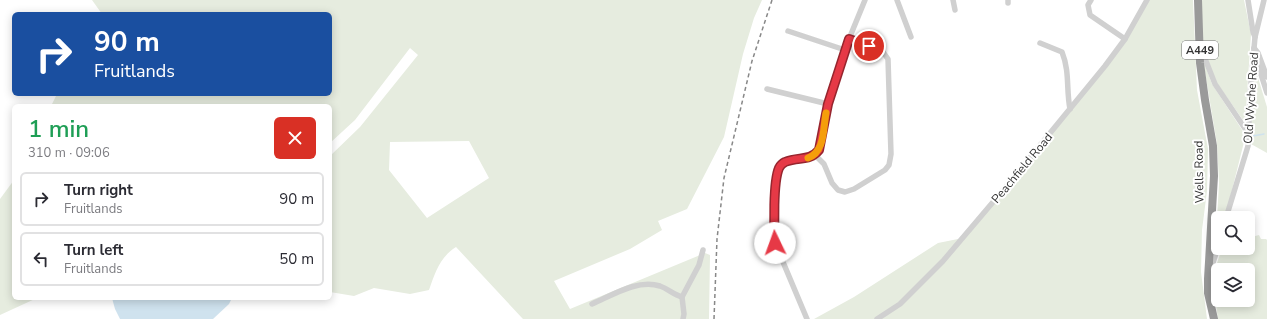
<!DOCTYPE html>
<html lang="en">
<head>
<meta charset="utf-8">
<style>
  :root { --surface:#fff; --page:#f7f7f7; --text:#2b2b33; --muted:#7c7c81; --line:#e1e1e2 }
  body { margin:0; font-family:"Nunito Sans",sans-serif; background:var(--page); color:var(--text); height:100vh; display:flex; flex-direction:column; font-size:15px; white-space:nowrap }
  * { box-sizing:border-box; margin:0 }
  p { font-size:13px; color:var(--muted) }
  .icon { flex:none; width:22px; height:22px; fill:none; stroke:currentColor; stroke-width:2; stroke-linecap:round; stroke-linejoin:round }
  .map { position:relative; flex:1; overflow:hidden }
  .panel { position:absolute; left:12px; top:104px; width:320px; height:196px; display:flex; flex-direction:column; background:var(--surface); border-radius:6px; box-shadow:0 2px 10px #0003 }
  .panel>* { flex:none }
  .hud { position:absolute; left:12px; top:12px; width:320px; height:84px; border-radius:6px; box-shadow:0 2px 10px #0003; background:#1a4fa0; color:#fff; overflow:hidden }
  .buttons { position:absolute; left:1211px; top:211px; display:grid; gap:8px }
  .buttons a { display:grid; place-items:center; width:44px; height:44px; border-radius:6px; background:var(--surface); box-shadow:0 2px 10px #0003; font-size:20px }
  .pin { position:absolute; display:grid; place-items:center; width:34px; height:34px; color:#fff; margin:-17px; border:2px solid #fff; border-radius:50%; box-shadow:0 1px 4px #0007 }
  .me { position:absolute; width:44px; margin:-22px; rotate:357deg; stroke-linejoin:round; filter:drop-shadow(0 0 3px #0008) }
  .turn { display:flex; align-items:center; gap:14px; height:84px; padding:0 16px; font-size:18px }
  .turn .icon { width:52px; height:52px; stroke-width:2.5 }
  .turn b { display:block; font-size:28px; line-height:34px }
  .round { display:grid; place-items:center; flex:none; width:42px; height:42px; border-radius:6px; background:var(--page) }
  .head { display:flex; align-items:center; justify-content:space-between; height:68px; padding:0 16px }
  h1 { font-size:24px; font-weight:600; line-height:30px; color:#1e9e55 }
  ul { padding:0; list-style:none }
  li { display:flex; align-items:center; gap:12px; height:54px; margin:0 8px 6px; padding:0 8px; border:2px solid var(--line); border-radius:6px }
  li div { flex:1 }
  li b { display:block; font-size:15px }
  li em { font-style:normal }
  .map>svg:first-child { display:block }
  .green { fill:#e6ecdf; fill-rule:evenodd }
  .water { fill:#cfe2ee }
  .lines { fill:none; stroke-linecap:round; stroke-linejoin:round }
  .stream { stroke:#cfe2ee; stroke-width:1.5 }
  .minor { stroke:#d0d0d0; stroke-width:5.5 }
  .highway { stroke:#9a9a9a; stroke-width:8 }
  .rail { stroke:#888; stroke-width:1.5; stroke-dasharray:4 3; stroke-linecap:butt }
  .route-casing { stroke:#96252e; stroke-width:10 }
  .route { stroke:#e63946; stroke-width:7 }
  .slow { stroke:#f59e0b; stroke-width:7 }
  .labels { text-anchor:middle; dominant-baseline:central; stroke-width:4; stroke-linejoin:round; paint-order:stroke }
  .shield { fill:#fff; stroke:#707070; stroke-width:1 }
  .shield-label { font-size:11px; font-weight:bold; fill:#333 }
  .street-label { font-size:12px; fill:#333; stroke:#fff }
</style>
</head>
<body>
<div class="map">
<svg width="1267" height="319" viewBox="0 0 1267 319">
  <rect width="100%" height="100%" fill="#fff"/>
  <g class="green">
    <path d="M92,0H762L754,18L743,54L724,137L687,209L658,221L662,230L630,249L554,281L570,309L705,253L710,255L709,319H523L456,247C440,257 435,273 429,290L410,294L374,288L354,296L330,292V156L360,127L418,55L410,48L355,120L330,143V106H51L57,94H330V14H102ZM469,141L489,178L427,218L389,170L390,142Z"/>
    <path d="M1147,0H1193L1197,90L1208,149L1207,191L1202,230L1201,272L1207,319H814L854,297L938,243L963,238L1105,66Z"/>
    <path d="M1201,0H1244L1251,34L1245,123L1217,83L1202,47Z"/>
    <path d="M1203,60L1212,84L1244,133L1245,138L1225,218H1218V244L1216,236L1219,183L1217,144Z"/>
    <path d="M1255,68L1267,107V153L1251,144L1250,118Z"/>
    <path d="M14,180V298H37L0,315V199Z"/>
    <path d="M1259,235L1261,239H1266L1267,240V319H1218L1212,278L1222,248H1248V238ZM1218,270H1248V300H1218Z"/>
  </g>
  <path class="water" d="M112,298H232L229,304L213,319H120L115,309Z"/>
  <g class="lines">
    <path class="stream" d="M1253,136L1264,134"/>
    <g class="minor">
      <path d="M897,0L911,37"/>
      <path d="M953,0L955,10"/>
      <path d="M1008,0V3"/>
      <path d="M1091,0L1088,5L1090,15L1125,39"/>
      <path d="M1248,0L1253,32L1255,37"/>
      <path d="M788,31L845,50"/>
      <path d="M1040,43L1062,52C1070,72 1066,89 1070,109"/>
      <path d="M1254,48L1258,53L1267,77"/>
      <path d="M1202,51L1215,84L1248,133"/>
      <path d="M1253,59L1257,62L1267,93"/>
      <path d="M767,89L828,104"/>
      <path d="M815,155L824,164L832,183L838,190L845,192L854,189L885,170L889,165L891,154L888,59L883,52L849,39"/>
      <path d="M1226,218L1248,146L1250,94L1255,37L1264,0"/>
      <path d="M1210,272L1218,247"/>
      <path d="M592,304C613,295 637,279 660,286C668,289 674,295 682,297"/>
      <path d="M683,319L684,314L682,297L699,265L703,250"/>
      <path d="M807,319L775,243L774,228L777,177L779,167L784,163L795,159L809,158L815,155L819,149L828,104L849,39L865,0"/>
      <path d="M877,319L900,304L943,261L1010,182L1105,66L1125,39L1147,0"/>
    </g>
    <path class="highway" d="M1198,0L1200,63L1205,100L1213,146L1214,176L1208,279V293L1214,319"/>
    <path class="rail" d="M714,319L717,239L724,178L752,61L772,0"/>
  </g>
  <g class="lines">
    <defs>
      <path id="route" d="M775,243C774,227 773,182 779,168C780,166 783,163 785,162C799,156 809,162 819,150L828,104L849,39L869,46"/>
    </defs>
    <use href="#route" class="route-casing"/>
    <use href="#route" class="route"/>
    <path class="slow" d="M808,158C825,152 823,129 826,113"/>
  </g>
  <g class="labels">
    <rect class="shield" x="1182" y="41" width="36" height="18" rx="3"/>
    <g class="shield-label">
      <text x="1200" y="50">A449</text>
    </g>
    <g class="street-label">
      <text transform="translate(1251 98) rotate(-86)">Old Wyche Road</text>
      <text transform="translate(1022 168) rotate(-50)">Peachfield Road</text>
      <text transform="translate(1199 172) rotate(-91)">Wells Road</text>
    </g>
  </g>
</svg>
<div class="buttons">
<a><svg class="icon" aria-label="search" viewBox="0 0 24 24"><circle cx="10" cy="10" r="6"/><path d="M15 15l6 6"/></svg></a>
<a><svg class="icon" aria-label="layers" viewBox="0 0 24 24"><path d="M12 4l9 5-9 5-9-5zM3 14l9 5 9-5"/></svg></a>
</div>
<div class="pin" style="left:869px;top:46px;background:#d93025"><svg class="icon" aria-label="arrive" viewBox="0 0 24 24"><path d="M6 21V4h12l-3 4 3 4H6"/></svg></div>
<svg class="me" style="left:775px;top:243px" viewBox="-20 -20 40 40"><circle r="19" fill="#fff"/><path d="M0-13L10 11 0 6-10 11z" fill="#e63946"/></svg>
<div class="hud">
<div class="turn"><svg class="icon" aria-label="right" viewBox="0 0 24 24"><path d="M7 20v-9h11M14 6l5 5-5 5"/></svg><div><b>90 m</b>Fruitlands</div></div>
</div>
<section class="panel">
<div class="head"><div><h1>1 min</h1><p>310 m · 09:06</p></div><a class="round" style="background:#d93025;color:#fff"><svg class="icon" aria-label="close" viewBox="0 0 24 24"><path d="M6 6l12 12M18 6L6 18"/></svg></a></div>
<ul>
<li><svg class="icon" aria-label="right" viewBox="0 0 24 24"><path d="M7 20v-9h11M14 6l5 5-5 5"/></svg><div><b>Turn right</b><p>Fruitlands</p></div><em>90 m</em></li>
<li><svg class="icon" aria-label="left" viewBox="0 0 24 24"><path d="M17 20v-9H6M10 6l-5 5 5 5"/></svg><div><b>Turn left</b><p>Fruitlands</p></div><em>50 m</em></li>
</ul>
</section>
</div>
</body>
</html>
